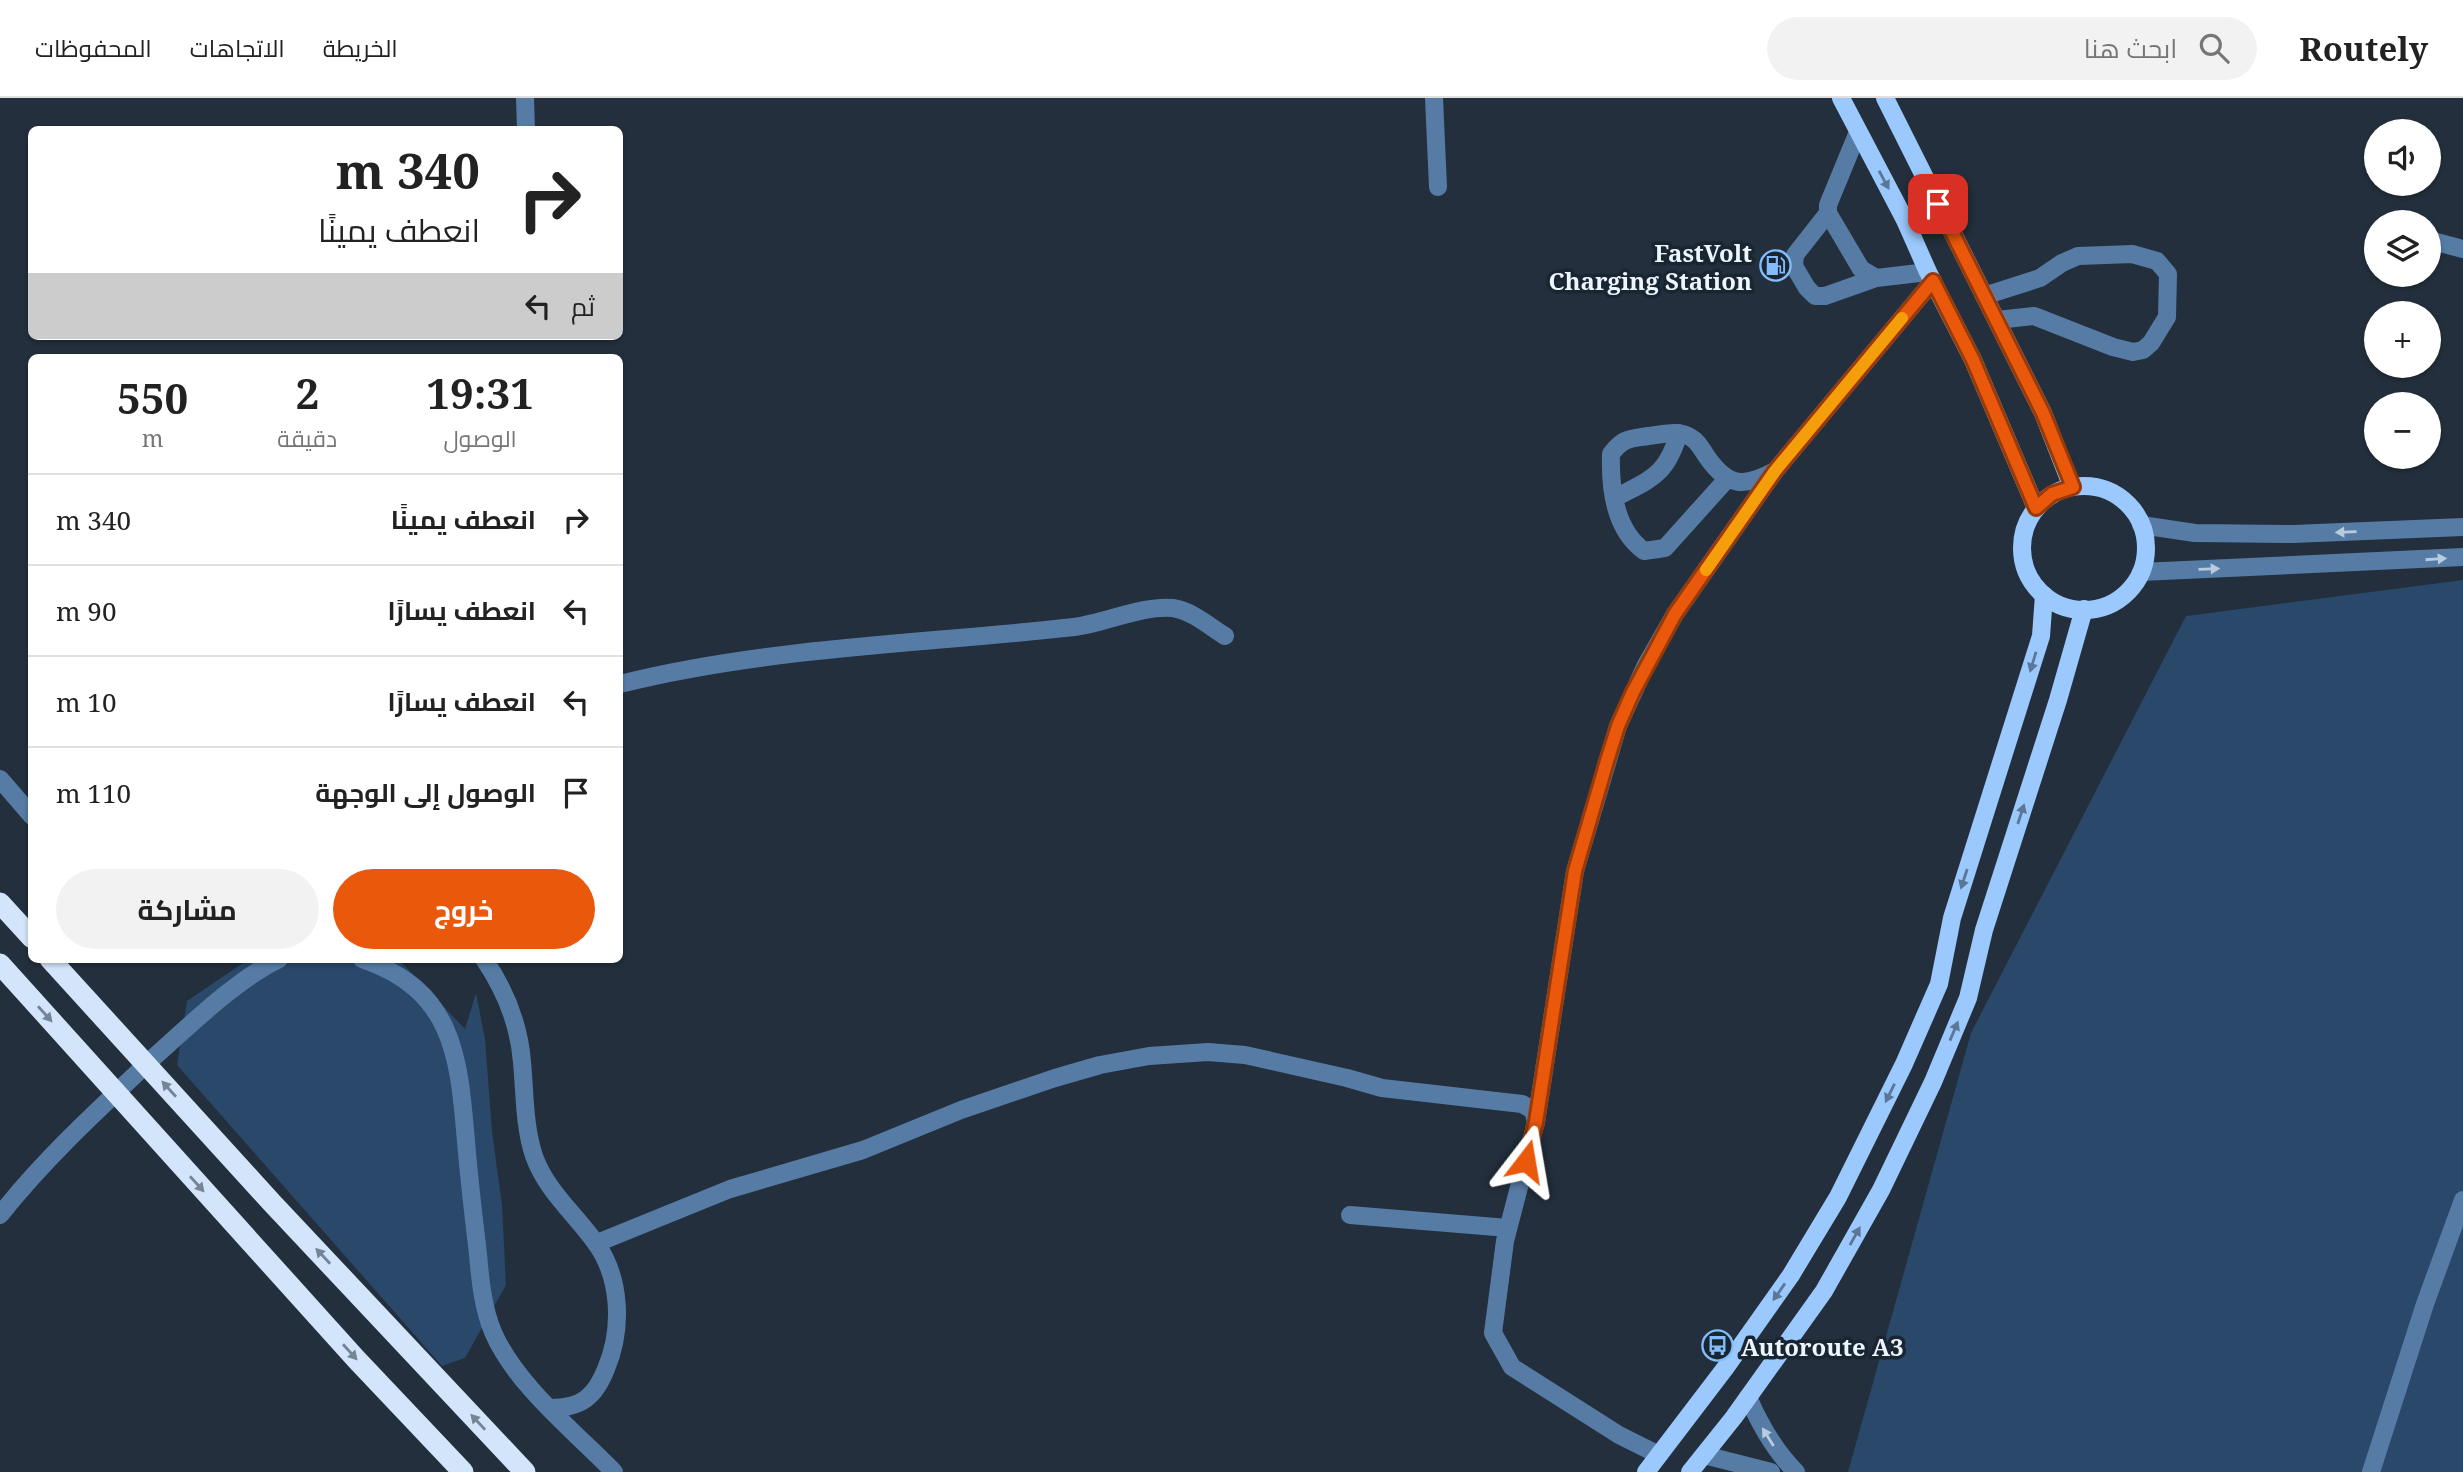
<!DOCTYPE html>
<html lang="ar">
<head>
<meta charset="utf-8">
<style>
  :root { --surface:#fff; --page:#f2f2f2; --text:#222; --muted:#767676; --line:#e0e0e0; --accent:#ea580c }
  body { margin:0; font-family:"Noto Serif",Cairo,serif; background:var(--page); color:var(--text); direction:rtl; height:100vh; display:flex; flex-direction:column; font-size:26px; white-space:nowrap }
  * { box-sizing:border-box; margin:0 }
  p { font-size:23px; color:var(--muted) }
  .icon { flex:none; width:38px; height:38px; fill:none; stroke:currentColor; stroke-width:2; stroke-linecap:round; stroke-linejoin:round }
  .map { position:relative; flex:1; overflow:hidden; direction:ltr }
  .side { position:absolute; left:28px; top:256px; width:595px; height:609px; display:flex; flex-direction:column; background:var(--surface); border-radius:10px; box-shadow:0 2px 5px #0004; direction:rtl }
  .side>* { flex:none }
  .hud { position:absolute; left:28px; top:28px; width:595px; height:214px; border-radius:10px; box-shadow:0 2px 5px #0004; direction:rtl; background:#fff; color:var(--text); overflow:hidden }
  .controls { position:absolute; left:2364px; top:21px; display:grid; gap:14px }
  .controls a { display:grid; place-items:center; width:77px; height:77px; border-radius:50%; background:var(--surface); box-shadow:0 2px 5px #0004; font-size:35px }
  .pin { position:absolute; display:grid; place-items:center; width:60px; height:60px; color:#fff; margin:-30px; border-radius:14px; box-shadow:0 4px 10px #0006 }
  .me { position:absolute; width:77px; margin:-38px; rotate:14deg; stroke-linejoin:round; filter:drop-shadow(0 0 5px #0008) }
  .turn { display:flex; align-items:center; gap:24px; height:147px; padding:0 28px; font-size:32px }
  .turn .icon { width:91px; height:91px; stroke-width:2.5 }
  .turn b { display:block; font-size:49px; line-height:60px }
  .then { display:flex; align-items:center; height:66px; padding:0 28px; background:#0003; gap:14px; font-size:26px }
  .eta { display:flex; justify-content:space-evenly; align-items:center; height:119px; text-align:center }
  .eta b { font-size:42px; font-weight:700; line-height:49px }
  .cta { display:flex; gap:14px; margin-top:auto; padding:14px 28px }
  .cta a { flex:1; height:80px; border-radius:42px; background:var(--accent); color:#fff; font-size:28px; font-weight:700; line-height:80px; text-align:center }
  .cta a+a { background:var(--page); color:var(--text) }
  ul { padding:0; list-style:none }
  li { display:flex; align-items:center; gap:21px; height:91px; padding:0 28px; border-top:2px solid var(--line) }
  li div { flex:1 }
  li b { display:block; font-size:26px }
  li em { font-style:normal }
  header { display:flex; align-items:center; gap:42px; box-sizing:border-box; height:98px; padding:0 35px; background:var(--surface); border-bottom:2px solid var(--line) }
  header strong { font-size:33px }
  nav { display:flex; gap:38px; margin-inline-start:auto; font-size:24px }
  .search { width:490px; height:63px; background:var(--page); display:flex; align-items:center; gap:18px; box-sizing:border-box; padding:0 24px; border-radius:38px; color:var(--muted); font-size:26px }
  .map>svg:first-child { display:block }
  .green { fill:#29486a }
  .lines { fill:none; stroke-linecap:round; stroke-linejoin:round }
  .minor { stroke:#567ca6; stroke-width:18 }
  .major { stroke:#9bc9fd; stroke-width:18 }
  .highway { stroke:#d3e5fa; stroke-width:21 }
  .oneway { fill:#5a7798 }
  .oneway2 { fill:#b8cbdf }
  .oneway3 { fill:#768596 }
  .route-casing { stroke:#983908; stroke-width:18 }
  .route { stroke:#ea580c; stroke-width:12 }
  .slow { stroke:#f59e0b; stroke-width:12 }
  .labels { text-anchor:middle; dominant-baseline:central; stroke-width:7; stroke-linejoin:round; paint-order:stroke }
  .poi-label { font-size:24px; font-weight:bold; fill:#edf5fe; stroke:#1a2532; text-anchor:end }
</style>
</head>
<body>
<header>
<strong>Routely</strong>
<div class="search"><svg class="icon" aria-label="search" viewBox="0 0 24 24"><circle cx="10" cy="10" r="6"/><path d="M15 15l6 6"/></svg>ابحث هنا</div>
<nav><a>الخريطة</a><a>الاتجاهات</a><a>المحفوظات</a></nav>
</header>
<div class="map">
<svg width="2463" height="1374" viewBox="0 0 2463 1374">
  <rect width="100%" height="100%" fill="#232f3c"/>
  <g class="green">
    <path d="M2463,482V1374H1848L1971,935L2186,518Z"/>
    <path d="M249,861H390L401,864L465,931L476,895L485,941L492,1033L502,1107L506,1187L465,1260L442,1268L177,967L187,903Z"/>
  </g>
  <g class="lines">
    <g class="minor">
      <path d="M525,0L526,32"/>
      <path d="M1434,0L1438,89"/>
      <path d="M1858,34L1828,107V115L1861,171L1876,180L1928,174"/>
      <path d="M1828,115L1795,157L1794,168L1807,190L1815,198H1825L1876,180"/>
      <path d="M2429,142L2463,151"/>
      <path d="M1984,198L2040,180L2062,165L2078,158L2132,156L2157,163L2168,176L2167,219L2151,245L2143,252L2133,254L2113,249L2034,218L1997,222"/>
      <path d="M1727,381L1665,450L1644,453C1614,431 1610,390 1611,356C1623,340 1629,341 1648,338C1661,337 1678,331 1690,339C1698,343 1702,352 1707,359C1728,389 1744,390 1775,373L1933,183"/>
      <path d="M1615,400C1652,380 1666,378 1679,335"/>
      <path d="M2141,427L2195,435L2293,436L2463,429"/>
      <path d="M2141,474L2463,459"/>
      <path d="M620,586C768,549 923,546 1074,529C1105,525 1143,507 1173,510C1192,513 1209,528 1225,538"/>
      <path d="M0,681L32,718"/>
      <path d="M362,861C459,894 459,966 467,1055C470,1089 474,1122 478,1156C480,1180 483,1211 493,1234C515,1286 574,1333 614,1374"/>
      <path d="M484,861C505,892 519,925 522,964C525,995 524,1028 534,1058C546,1092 574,1115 595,1144C621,1179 623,1231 606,1271C595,1299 581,1310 551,1310"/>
      <path d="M1536,1024L1575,773L1618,628L1646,567L1675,516L1775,373"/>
      <path d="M0,1117C46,1059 100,1010 153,960C188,929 237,881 279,861"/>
      <path d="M1350,1117L1508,1130"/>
      <path d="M597,1145L730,1091L863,1052L961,1012L1055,980L1100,967L1149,958L1208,954L1245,957L1347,980L1382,990L1522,1006L1533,1012L1536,1024L1505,1143L1493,1235L1512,1269L1619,1337L1659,1357"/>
      <path d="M1748,1299C1760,1327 1774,1352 1796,1374"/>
      <path d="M1704,1357L1771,1374"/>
      <path d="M2371,1374L2425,1206L2463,1102"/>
    </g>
    <g class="major">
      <path d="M1841,0L1905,122L1928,174L1973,262L2036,410"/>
      <path d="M1885,0L2043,315L2072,389"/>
      <circle cx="2084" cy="450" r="62"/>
      <path d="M1646,1374L1726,1269L1791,1177L1838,1099L1904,966L1939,886L1952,820L2041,538L2044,497"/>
      <path d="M1690,1374L1734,1319L1824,1193L1881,1092L1933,984L1968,900L1984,832L2058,602L2084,511"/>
    </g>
    <g class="highway">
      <path d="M0,805L32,840"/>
      <path d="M50,861L273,1106L525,1374"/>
      <path d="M0,866L356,1261L463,1374"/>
    </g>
  </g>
  <defs><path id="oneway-solid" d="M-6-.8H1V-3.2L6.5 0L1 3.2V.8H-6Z" transform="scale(1.75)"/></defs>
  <g class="oneway">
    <use href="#oneway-solid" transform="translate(1884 82) rotate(62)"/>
    <use href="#oneway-solid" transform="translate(2033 564) rotate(107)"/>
    <use href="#oneway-solid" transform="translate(2021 716) rotate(-72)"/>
    <use href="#oneway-solid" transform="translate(1964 781) rotate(108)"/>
    <use href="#oneway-solid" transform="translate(1954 933) rotate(-67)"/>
    <use href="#oneway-solid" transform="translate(1890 995) rotate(116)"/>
    <use href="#oneway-solid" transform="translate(1855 1138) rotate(-61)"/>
    <use href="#oneway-solid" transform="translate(1779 1194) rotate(125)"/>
  </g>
  <g class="oneway2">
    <use href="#oneway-solid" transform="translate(2346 434) rotate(178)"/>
    <use href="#oneway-solid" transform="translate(2436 461) rotate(-4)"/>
    <use href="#oneway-solid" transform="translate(2209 471) rotate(-2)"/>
    <use href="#oneway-solid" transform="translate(1768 1339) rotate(-122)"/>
  </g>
  <g class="oneway3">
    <use href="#oneway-solid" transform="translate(45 916) rotate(48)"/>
    <use href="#oneway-solid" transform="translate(169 991) rotate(-132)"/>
    <use href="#oneway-solid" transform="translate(197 1086) rotate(48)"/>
    <use href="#oneway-solid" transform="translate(323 1158) rotate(-133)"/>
    <use href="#oneway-solid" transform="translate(350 1254) rotate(48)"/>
    <use href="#oneway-solid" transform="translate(478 1324) rotate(-133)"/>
  </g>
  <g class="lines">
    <defs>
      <path id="route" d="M1526,1063L1536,1024L1575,773L1607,663L1618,628L1633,594L1675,516L1775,373L1933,183L1973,262L2036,410L2052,396L2073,389L2043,315L1938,106"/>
    </defs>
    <use href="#route" class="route-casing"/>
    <use href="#route" class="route"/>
    <path class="slow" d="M1706,472L1775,373L1902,220"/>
  </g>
  <defs>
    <symbol id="fuel-ring" viewBox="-11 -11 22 22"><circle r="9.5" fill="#1a2532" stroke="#83bcfb" stroke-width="1.5"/><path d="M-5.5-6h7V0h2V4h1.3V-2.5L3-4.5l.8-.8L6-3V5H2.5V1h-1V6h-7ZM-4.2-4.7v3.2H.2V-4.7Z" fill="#83bcfb"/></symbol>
    <symbol id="bus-ring" viewBox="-11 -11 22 22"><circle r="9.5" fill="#1a2532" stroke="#83bcfb" stroke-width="1.5"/><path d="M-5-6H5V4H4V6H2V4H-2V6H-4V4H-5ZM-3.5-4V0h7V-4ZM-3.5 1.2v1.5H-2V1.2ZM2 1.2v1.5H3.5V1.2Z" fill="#83bcfb"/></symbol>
  </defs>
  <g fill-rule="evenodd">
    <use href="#fuel-ring" x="1758" y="150" width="35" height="35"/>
    <use href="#bus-ring" x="1700" y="1230" width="35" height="35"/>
  </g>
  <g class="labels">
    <g class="poi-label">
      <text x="1752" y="154">FastVolt<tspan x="1752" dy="28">Charging Station</tspan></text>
      <text x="1741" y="1248" text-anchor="start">Autoroute A3</text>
    </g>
  </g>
</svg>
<div class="controls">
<a><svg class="icon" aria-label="sound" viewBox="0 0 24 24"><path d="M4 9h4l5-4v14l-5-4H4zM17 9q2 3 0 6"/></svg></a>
<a><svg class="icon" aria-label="layers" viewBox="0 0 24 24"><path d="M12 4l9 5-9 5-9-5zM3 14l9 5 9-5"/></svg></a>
<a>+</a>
<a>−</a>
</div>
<div class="pin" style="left:1938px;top:106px;background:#d93025"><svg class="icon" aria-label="arrive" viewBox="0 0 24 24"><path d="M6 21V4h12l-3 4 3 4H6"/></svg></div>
<svg class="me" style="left:1526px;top:1063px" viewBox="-20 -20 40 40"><path d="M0-17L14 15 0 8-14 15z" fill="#ea580c" stroke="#fff" stroke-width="4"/></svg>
<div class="hud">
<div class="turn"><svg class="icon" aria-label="right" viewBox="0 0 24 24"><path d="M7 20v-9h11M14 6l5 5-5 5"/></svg><div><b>340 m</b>انعطف يمينًا</div></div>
<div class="then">ثم<svg class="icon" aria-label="left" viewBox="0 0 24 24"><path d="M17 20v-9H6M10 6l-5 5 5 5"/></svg></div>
</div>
<section class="side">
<div class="eta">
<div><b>19:31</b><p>الوصول</p></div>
<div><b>2</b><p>دقيقة</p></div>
<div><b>550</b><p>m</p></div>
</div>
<ul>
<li><svg class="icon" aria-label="right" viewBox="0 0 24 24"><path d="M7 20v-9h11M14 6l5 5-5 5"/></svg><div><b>انعطف يمينًا</b></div><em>340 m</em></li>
<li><svg class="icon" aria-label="left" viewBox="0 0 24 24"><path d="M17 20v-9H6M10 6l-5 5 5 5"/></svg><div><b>انعطف يسارًا</b></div><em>90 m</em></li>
<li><svg class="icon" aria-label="left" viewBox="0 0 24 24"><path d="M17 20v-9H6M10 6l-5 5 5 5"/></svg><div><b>انعطف يسارًا</b></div><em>10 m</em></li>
<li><svg class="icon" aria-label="arrive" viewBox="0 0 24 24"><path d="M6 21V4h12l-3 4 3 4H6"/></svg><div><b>الوصول إلى الوجهة</b></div><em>110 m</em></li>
</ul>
<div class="cta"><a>خروج</a><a>مشاركة</a></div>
</section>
</div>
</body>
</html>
